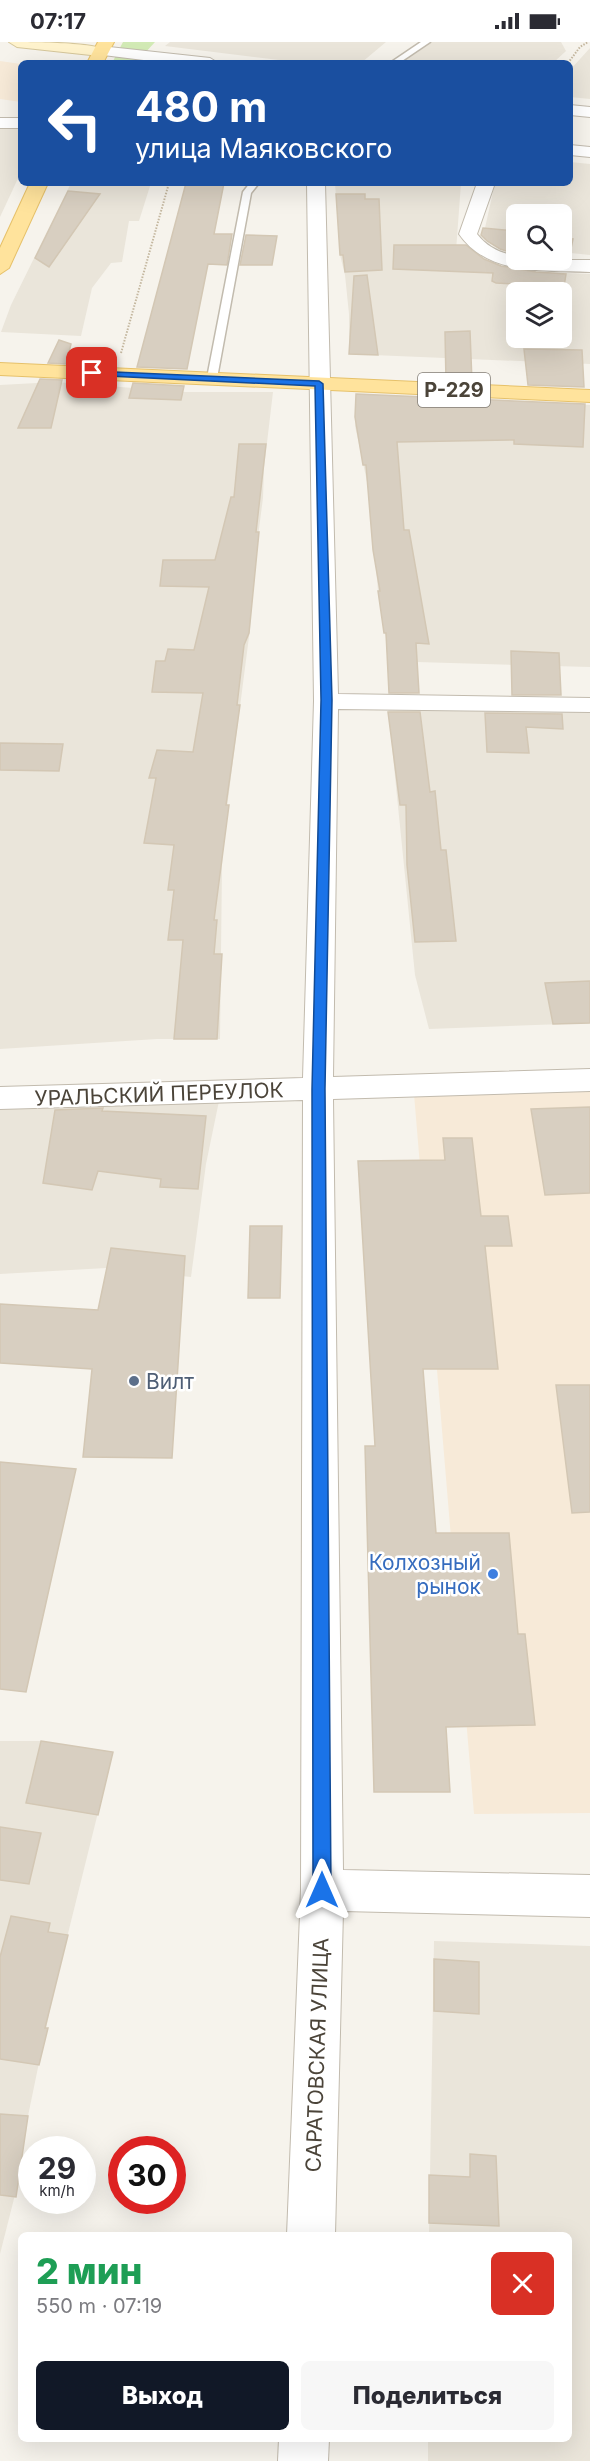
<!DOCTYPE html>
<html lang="ru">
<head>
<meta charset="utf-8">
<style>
  :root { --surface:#fff; --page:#f7f7f7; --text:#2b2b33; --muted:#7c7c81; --accent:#111827 }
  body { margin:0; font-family:Inter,sans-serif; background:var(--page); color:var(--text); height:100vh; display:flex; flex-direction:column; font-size:22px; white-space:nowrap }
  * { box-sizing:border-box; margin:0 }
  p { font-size:20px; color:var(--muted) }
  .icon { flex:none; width:33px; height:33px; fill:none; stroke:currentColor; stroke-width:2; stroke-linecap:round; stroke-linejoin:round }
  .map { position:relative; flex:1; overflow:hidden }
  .details { position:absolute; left:18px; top:2190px; width:554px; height:210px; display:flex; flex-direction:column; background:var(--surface); border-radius:9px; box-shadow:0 6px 24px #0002 }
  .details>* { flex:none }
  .guide { position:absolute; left:18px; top:18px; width:555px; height:126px; border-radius:9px; box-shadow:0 6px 24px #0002; background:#1a4fa0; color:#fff; overflow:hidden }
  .controls { position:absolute; left:506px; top:162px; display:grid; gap:12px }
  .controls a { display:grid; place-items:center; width:66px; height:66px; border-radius:9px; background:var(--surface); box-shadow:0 6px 24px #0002; font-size:30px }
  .speed { position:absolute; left:18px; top:2094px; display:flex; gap:12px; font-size:30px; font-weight:700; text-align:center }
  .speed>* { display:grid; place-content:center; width:78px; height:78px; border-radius:50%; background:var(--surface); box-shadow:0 6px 24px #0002; line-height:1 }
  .speed small { font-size:15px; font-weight:400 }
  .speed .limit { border:9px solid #d22; background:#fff; color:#111 }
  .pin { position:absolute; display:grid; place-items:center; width:51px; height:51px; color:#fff; margin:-26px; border-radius:12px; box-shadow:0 3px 9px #0006 }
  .me { position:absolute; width:66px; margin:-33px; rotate:0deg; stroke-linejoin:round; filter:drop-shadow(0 0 4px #0008) }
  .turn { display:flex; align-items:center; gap:21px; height:126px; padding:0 18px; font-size:27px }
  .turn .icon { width:78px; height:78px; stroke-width:2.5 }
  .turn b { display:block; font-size:42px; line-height:51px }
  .round { display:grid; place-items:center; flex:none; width:63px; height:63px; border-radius:9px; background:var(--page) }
  .overview { display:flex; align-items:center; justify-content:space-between; height:102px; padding:0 18px }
  h1 { font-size:36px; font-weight:800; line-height:45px; color:#1e9e55 }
  .action { display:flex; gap:12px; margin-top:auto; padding:12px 18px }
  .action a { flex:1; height:69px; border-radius:9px; background:var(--accent); color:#fff; font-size:24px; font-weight:800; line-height:69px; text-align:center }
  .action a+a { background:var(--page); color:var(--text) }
  .status { display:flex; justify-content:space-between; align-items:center; height:42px; padding:0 30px; background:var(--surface); direction:ltr }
  .status svg { height:16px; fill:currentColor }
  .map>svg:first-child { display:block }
  .residential { fill:#eae5da; fill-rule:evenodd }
  .commercial { fill:#f7ead8 }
  .green { fill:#d2eab5 }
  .building { fill:#d8cfc1; stroke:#d3c7b4; stroke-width:1.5 }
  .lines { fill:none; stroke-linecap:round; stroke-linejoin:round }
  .lane-casing { stroke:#c2bbae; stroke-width:3 }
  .street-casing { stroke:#c2bbae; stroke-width:2 }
  .secondary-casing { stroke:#d6c79b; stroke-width:2 }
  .primary-casing { stroke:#e6c16a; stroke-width:2 }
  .path { stroke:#c4b79f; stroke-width:2; stroke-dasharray:1.5 1.5; stroke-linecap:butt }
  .lane { fill:#fff; fill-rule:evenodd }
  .street { fill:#fff; fill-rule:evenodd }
  .secondary { fill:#fff3cd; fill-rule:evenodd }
  .primary { fill:#ffe39c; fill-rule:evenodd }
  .route { fill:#1a73e8; stroke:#114b97; stroke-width:1.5 }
  .service-dot { fill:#5c6f8a; stroke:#fff; stroke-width:2 }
  .shop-dot { fill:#3f7fe0; stroke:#fff; stroke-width:2 }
  .labels { text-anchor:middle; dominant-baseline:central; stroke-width:5; stroke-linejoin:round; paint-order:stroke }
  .shield { fill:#fff; stroke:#817c74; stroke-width:1.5 }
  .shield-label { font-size:20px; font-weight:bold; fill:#4b4439 }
  .street-label { font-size:21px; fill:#4b4439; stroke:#fff }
  .service-label { font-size:21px; fill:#4e5e75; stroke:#fff; text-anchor:start }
  .shop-label { font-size:21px; fill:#366cbe; stroke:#fff; text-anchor:end }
</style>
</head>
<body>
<div class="status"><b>07:17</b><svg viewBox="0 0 49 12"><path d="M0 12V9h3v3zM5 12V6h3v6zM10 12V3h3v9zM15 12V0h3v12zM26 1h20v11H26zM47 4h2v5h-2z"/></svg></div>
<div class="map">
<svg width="590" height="2419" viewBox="0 0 590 2419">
  <rect width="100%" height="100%" fill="#f6f3ec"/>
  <g class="residential">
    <path d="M170,0H386L361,21H304L165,4Z"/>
    <path d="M422,0H561L566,9L553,21H395Z"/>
    <path d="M590,6V57L570,55V28Z"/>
    <path d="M0,84H21V130L0,175Z"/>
    <path d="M570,120L590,122V213L561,210V172H516V202L483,195L495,141H570Z"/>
    <path d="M71,141H140L150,144L139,179H129L122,220L111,221L92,246L81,294L1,290L11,263Z"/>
    <path d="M335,141H461L456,209L517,229L590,232V322L349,312V272L345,233L340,213ZM516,250H561V296H516Z"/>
    <path d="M55,340L186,350H273L264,426L263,456L254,525L250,587L225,781L222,824L220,997H157L0,1007V343Z"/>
    <path d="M356,354L590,363V625L417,620L387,602L378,549L369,449L355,384Z"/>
    <path d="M388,665L590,669V981L429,987L415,933Z"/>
    <path d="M219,1059L206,1122L191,1235L106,1226L0,1232V1061Z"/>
    <path d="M0,1699H41L113,1710L54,1948L28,2074L19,2137L0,2212Z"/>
    <path d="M434,1899L590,1904V2419H428V2397H568V2193H429Z"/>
  </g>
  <g class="commercial">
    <path d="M0,19L21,22V60L0,57Z"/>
    <path d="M590,1049V1771L474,1772L414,1052Z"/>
  </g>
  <path class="green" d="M123,0H155L144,12L143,21H112Z"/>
  <g class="building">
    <path d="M186,141H224L214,192H232L227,223L208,222L187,327L137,325Z"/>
    <path d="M68,149L100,152L49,225L35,216Z"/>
    <path d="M336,152H365V157H379L382,228L345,230L343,213H340Z"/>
    <path d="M483,186L516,189V212L500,207L487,199L481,193Z"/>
    <path d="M246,193L277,194L272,223H240Z"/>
    <path d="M561,196L573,197L569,216H561Z"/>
    <path d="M394,203H466L484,217L501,224L536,230L566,232L564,245L496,241L492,239L493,231L393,227Z"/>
    <path d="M367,233L378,313L349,312L354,234Z"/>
    <path d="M470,289L472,340L446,339L445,290Z"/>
    <path d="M59,298L71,302L66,322L48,321Z"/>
    <path d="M524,307L582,308L584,345L528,343Z"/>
    <path d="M40,337L62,338L51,386H18Z"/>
    <path d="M133,341L184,344L181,358L129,356Z"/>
    <path d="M356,352L585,362L583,405L514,402V398L397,400L404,488H409L429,602L416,601L419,651H389L386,591H384L378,549H380L373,508L366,423H363L355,375Z"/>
    <path d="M239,402H266L256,490H259L249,591L244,603L237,663H240L226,763H229L214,878H217L214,912H222L217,997H174L183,898H168L174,848H168L174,803L144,801L156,736H149L157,708L193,710L203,651L152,650L156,619H165L168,607L194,608L209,545L160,544L163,518H215L231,455H234Z"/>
    <path d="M511,609L559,611L561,653H512Z"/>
    <path d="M388,670H420L430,750L435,749L441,808H446L456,899L415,900L407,823L406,763H400Z"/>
    <path d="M485,671L562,672L563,687L526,685L529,711L487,710Z"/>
    <path d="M0,701L63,702L59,729L0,728Z"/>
    <path d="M590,939V981L553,982L545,941Z"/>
    <path d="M590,1065V1151L545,1153L531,1067Z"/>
    <path d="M103,1066L102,1069L206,1074L198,1147L160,1145L161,1137L98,1129L92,1148L43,1141L55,1068Z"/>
    <path d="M443,1096H472L481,1174H508L512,1204H485L498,1327H423L436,1491H509L518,1592H525L535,1683L446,1685L450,1750H374L365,1404H375L358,1119L445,1118Z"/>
    <path d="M250,1184H282L280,1256H248Z"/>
    <path d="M111,1206L185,1214L172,1416L83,1415L92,1327L0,1321V1262L98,1268Z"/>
    <path d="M556,1343H590V1470L572,1471Z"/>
    <path d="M0,1420L76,1427L26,1650L0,1647Z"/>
    <path d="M41,1699L113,1710L98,1773L26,1761Z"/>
    <path d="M0,1785L41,1791L29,1842L0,1838Z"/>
    <path d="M11,1874L50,1881L48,1890L68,1893L45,1986H48L39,2023L0,2017V1915Z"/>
    <path d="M434,1917L479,1920V1972L434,1969Z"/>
    <path d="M0,2072L28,2074L16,2155L0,2153Z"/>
    <path d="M470,2112L496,2114L499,2184L429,2181V2133L470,2135Z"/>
  </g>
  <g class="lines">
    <defs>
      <g id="lane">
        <path d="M421,0H430L399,21H390Z"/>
        <path d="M250,141H259L251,151L217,336L212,339L207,336L243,150Z"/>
      </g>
      <g id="street">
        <path d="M100,4L210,16L218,21H168L95,12L92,9Z"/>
        <path d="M570,63L590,65V75L570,73Z"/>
        <rect x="0" y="76" width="21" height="10"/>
        <path d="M570,103L590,105V115L570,113Z"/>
        <path d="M307,141H325L338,652L590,656V670L338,667L333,1035L590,1027V1049L333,1057L343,1828L590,1833V1875L343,1869L335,2193H287L301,1848L303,1058L0,1067V1045L303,1036L314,659Z"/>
        <path d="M477,141H495L477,192C487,205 500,211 516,214V218H590V230C545,228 488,234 459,192Z"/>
        <path d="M279,2397H329L328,2419H278Z"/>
      </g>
      <path id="secondary" d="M9,0C28,0 96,0 108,9L100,14L17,5Z"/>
      <g id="primary">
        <path d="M98,0H114L103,21H87Z"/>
        <path d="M30,141H48L9,226L0,232V206Z"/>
        <path d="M0,321L590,348V360L0,333Z"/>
      </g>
    </defs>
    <use href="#lane" class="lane-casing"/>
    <use href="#street" class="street-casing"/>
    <use href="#secondary" class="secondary-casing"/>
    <use href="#primary" class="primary-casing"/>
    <g class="path">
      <path d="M568,21L580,5L588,0"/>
      <path d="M121,311L169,141"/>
    </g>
    <use href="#lane" class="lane"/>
    <use href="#street" class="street"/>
    <use href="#secondary" class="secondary"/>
    <use href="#primary" class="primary"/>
  </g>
  <path class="route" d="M92,329L319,339L323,342L332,658L325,1047L331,1848L328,1854L322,1856L316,1854L313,1848L312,1047L321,658L315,344L89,333Z"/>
  <circle class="service-dot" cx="134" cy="1339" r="6"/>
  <circle class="shop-dot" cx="493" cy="1532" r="6"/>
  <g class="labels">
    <rect class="shield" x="418" y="331" width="72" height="34" rx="4.5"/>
    <g class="shield-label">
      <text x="454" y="348">Р-229</text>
    </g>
    <g class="street-label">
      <text transform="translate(159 1052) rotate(-2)">УРАЛЬСКИЙ ПЕРЕУЛОК</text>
      <text transform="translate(317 2013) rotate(-88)">САРАТОВСКАЯ УЛИЦА</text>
    </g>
    <g class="service-label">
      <text x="146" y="1339">Вилт</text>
    </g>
    <g class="shop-label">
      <text x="481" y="1520">Колхозный<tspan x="481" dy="24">рынок</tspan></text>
    </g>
  </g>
</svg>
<div class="controls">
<a><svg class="icon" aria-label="search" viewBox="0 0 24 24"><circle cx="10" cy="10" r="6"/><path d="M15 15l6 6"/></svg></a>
<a><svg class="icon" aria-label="layers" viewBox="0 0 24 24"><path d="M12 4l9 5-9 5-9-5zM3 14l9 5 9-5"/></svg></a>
</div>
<div class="speed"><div>29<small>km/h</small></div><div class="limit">30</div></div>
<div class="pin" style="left:92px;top:331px;background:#d93025"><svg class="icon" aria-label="arrive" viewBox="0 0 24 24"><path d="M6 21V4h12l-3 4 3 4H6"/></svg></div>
<svg class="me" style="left:322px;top:1848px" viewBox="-20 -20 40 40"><path d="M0-17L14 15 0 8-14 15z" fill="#1a73e8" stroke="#fff" stroke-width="4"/></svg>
<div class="guide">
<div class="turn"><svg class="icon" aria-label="left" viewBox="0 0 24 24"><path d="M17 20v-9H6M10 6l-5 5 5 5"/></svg><div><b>480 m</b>улица Маяковского</div></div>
</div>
<section class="details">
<div class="overview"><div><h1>2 мин</h1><p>550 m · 07:19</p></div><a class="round" style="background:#d93025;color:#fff"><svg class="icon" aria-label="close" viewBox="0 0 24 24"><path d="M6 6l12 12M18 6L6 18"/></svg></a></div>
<div class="action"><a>Выход</a><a>Поделиться</a></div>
</section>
</div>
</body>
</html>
